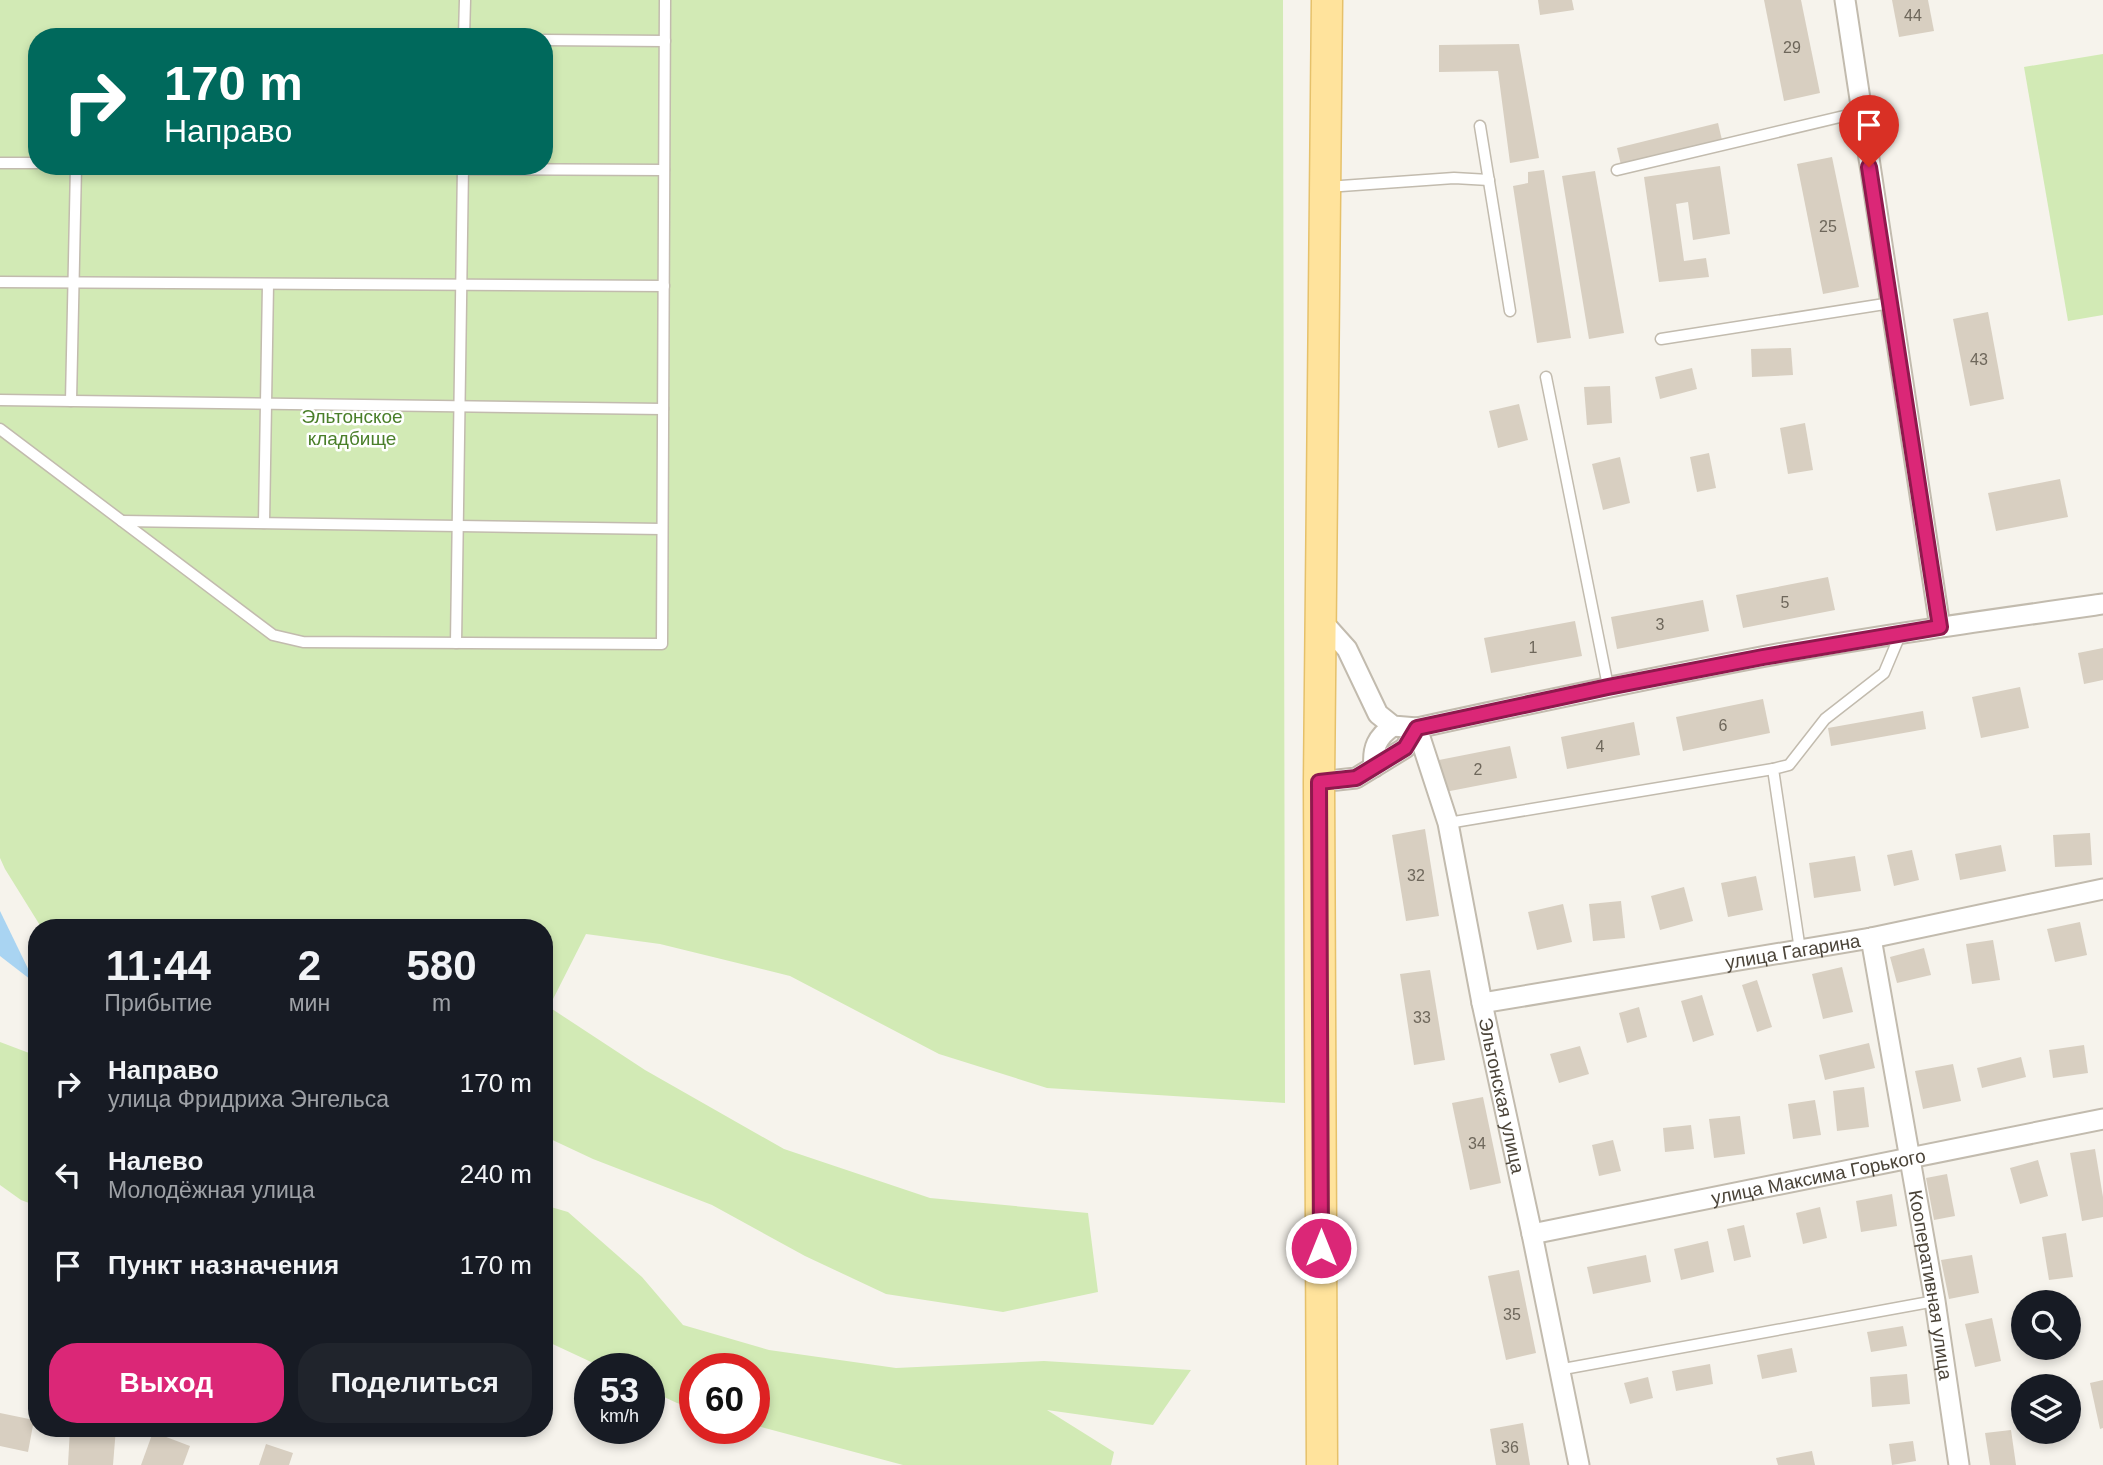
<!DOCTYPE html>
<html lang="ru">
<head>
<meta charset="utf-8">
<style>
  :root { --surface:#171b24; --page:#20242c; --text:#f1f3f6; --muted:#9ea1a6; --accent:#db2777 }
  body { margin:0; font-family:Helvetica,sans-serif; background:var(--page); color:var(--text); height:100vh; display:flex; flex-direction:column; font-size:26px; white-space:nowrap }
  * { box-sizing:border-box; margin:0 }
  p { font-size:23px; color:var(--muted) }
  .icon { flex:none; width:38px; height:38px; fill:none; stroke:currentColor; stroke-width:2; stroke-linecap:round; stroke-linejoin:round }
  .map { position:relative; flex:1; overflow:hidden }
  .side { position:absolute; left:28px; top:919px; width:525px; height:518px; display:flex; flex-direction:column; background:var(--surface); border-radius:28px; box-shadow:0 4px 10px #0003 }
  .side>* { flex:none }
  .banner { position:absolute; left:28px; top:28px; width:525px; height:147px; border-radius:28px; box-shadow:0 4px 10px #0003; background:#00695c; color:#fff; overflow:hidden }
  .controls { position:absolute; left:2011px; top:1290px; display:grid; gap:14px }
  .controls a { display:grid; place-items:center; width:70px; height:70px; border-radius:50%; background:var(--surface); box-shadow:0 4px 10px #0003; font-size:35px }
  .speed { position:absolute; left:574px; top:1353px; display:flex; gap:14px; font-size:35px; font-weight:700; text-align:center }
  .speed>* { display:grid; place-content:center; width:91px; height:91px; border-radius:50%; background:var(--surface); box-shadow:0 4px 10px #0003; line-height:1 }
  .speed small { font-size:18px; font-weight:400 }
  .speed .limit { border:10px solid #d22; background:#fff; color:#111 }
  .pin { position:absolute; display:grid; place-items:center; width:60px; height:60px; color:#fff; margin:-72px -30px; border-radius:50% 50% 50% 0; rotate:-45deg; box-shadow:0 0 7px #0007 }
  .pin .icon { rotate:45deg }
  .me { position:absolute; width:77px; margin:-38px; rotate:0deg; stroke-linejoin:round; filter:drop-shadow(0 0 5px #0008) }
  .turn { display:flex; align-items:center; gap:24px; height:147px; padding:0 21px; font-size:32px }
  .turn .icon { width:91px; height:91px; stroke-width:2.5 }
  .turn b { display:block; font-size:49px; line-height:60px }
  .eta { display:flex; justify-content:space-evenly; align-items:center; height:119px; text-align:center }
  .eta b { font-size:42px; font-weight:700; line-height:49px }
  .button { display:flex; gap:14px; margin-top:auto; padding:14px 21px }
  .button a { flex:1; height:80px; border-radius:28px; background:var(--accent); color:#fff; font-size:28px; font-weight:700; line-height:80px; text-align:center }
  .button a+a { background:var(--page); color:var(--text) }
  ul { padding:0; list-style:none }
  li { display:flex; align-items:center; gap:21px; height:91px; padding:0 21px }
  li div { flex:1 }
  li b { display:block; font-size:26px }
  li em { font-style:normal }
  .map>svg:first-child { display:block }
  .green { fill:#d2eab5; fill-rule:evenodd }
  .water { fill:#a9d4f2 }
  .building { fill:#d8cfc1 }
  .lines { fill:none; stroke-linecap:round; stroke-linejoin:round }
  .service-casing { stroke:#c2bbae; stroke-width:13 }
  .minor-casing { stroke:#c2bbae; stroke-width:23 }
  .primary-casing { stroke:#e6c16a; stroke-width:33 }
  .service { stroke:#fff; stroke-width:10 }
  .minor { stroke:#fff; stroke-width:19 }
  .primary { stroke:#ffe39c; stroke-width:30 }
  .route-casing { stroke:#8e194d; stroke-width:18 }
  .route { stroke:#db2777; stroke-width:12 }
  .labels { text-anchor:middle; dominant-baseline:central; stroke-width:5; stroke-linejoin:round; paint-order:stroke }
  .number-label { font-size:16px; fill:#6e675b }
  .park-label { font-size:19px; fill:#4a7f2a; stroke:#fff }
  .street-label { font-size:19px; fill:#4b4439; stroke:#fff }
</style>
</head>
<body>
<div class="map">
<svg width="2103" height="1465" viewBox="0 0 2103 1465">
  <rect width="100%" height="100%" fill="#f6f3ec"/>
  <g class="green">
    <path d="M0,0H1283L1285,1103L1047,1088L939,1054L790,976L660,944L586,934L549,1007L645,1070L784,1149L930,1198L1088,1213L1098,1292L1003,1312L886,1294L805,1256L712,1205L593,1159L544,1136V928L41,927L5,869L0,858ZM37,37H544V166H37Z"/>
    <path d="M2103,54V315L2068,321L2024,67Z"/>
    <path d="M0,1042L37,1056V1206L21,1200L0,1185Z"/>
    <path d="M544,1205L568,1212L642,1277L683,1325L769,1350L896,1368L1044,1361L1191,1370L1153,1425L1047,1410L1114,1452L1111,1465H903L754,1425V1368H695V1408L677,1403L649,1390V1368H604L544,1340Z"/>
  </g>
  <path class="water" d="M0,911L35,983L0,956Z"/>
  <g class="building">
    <path d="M1538,0H1572L1574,10L1540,15Z"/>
    <path d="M1764,0H1801L1820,93L1784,101Z"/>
    <path d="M1892,0H1928L1934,31L1899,37Z"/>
    <path d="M1519,44L1539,158L1510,163L1498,71L1439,72V45Z"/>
    <path d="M1718,123L1722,140L1621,165L1617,148Z"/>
    <path d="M1832,157L1859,287L1823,294L1797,164Z"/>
    <path d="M1720,166L1730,234L1693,240L1688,202L1676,204L1684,261L1706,258L1709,277L1659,282L1644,177Z"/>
    <path d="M1544,170L1571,338L1537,343L1513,186L1528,183V172Z"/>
    <path d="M1595,171L1624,333L1589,339L1562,176Z"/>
    <path d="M1988,312L2004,399L1970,406L1953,319Z"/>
    <path d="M1791,348L1793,375L1752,377L1751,349Z"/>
    <path d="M1692,368L1697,389L1660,399L1655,377Z"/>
    <path d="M1610,386L1612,423L1587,425L1584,387Z"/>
    <path d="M1519,404L1528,440L1498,448L1489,411Z"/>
    <path d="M1805,423L1813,470L1788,474L1780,428Z"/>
    <path d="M1709,453L1716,488L1697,492L1690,457Z"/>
    <path d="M1620,457L1630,503L1603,510L1592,464Z"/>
    <path d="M2060,479L2068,517L1996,531L1988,493Z"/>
    <path d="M1828,577L1835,610L1743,628L1736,595Z"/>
    <path d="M1703,600L1709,631L1617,649L1611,617Z"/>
    <path d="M1575,621L1582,656L1491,673L1484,638Z"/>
    <path d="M2103,648V680L2084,684L2078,653Z"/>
    <path d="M2020,687L2029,728L1981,738L1972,697Z"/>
    <path d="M1763,699L1770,733L1683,751L1676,717Z"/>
    <path d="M1923,711L1926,729L1831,746L1828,728Z"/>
    <path d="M1634,722L1640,755L1567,769L1561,737Z"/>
    <path d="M1510,746L1517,778L1445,792L1439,760Z"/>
    <path d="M1425,829L1439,916L1406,921L1392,835Z"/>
    <path d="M2090,833L2092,865L2055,867L2053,835Z"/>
    <path d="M2001,845L2006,871L1960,880L1955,854Z"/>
    <path d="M1912,850L1919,880L1894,886L1887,855Z"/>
    <path d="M1855,856L1861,891L1814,898L1809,863Z"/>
    <path d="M1756,876L1763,910L1728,917L1721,883Z"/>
    <path d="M1684,887L1693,921L1660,930L1651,896Z"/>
    <path d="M1621,901L1625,938L1593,941L1589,904Z"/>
    <path d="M1563,904L1572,942L1537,950L1528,912Z"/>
    <path d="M2080,922L2087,955L2055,962L2047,929Z"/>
    <path d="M1993,940L2000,980L1972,984L1966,944Z"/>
    <path d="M1924,948L1931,975L1897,983L1890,957Z"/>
    <path d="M1842,967L1853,1012L1823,1019L1812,974Z"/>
    <path d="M1430,970L1445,1060L1414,1065L1400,974Z"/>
    <path d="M1757,980L1772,1027L1757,1032L1742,985Z"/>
    <path d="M1702,995L1714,1035L1693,1042L1681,1001Z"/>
    <path d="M1639,1007L1647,1037L1627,1043L1619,1013Z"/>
    <path d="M1869,1043L1875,1068L1825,1080L1819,1055Z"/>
    <path d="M2084,1045L2088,1073L2053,1078L2049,1050Z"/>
    <path d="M1580,1046L1589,1074L1559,1083L1550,1054Z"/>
    <path d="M2021,1057L2026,1077L1982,1088L1977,1068Z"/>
    <path d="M1953,1064L1961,1101L1923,1109L1915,1071Z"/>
    <path d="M1864,1087L1869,1127L1837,1131L1833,1091Z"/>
    <path d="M1483,1097L1501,1183L1470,1190L1452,1103Z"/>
    <path d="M1815,1100L1821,1135L1793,1139L1788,1104Z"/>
    <path d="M1740,1116L1745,1154L1714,1158L1709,1119Z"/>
    <path d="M1691,1125L1694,1149L1665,1152L1663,1128Z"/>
    <path d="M1613,1140L1621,1171L1599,1176L1592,1145Z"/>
    <path d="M2095,1149L2103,1197V1217L2082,1221L2070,1153Z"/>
    <path d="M2038,1160L2048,1196L2020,1204L2010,1168Z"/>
    <path d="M1947,1174L1955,1216L1934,1220L1926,1178Z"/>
    <path d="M1892,1194L1897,1226L1861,1232L1856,1201Z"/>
    <path d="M1820,1207L1827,1238L1803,1244L1796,1213Z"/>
    <path d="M1744,1225L1751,1257L1734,1261L1727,1229Z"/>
    <path d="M2066,1233L2073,1277L2049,1280L2042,1237Z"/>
    <path d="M1708,1241L1714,1272L1681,1280L1674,1249Z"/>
    <path d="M1646,1255L1651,1282L1593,1294L1587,1267Z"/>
    <path d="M1972,1255L1979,1293L1949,1299L1941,1260Z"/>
    <path d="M1519,1270L1536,1353L1506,1360L1488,1276Z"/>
    <path d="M1992,1318L2001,1361L1975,1367L1965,1324Z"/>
    <path d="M1903,1326L1907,1346L1871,1352L1867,1332Z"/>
    <path d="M1792,1348L1797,1372L1762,1379L1757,1355Z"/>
    <path d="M1710,1364L1713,1384L1676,1391L1672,1371Z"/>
    <path d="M1907,1374L1910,1404L1872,1407L1870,1377Z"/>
    <path d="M1648,1377L1653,1398L1630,1404L1624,1383Z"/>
    <path d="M2103,1380V1428L2100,1429L2090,1383Z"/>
    <path d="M0,1413L34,1420L28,1452L0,1446Z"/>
    <path d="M1523,1423L1530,1465H1496L1490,1429Z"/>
    <path d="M70,1428H116L113,1465H68Z"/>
    <path d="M2011,1430L2016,1465H1990L1985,1433Z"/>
    <path d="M153,1432L190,1446L183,1465H141Z"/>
    <path d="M1913,1441L1916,1461L1892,1465L1889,1444Z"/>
    <path d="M266,1444L293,1453L289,1465H259Z"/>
    <path d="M1812,1451L1815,1465H1778L1776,1458Z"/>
  </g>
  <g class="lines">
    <defs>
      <g id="service">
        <path d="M464,37L465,0"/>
        <path d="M544,40L665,41"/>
        <path d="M1480,126L1510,311"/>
        <path d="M0,163H37"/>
        <path d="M463,169L664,170"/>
        <path d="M1617,170L1861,112"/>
        <path d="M1327,187L1454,178L1489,180"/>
        <path d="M0,282L664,286"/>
        <path d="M1661,339L1891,303"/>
        <path d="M1546,377L1608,686"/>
        <path d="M0,400L663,409"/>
        <path d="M71,401L76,166"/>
        <path d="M0,429L273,635L303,642L662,644L665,0"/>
        <path d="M122,521L662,529"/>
        <path d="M264,523L268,284"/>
        <path d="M456,643L463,166"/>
        <path d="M1448,823L1773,769"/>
        <path d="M1800,950L1773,769L1789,765L1825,719L1884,673L1900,635"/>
        <path d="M1558,1370L1935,1301"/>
      </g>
      <g id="minor">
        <path d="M1845,0L1940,627"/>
        <path id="s1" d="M1321,620L1347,649L1378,714L1393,726L1417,728L1448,823L1482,1003L1532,1234L1579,1465"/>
        <path d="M1374,767C1372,748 1377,737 1393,726"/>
        <path d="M1319,782L1356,778L1405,748L1417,728C1532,703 1646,679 1761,657C1874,636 1989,620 2103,604"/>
        <path id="s2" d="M1871,938L1935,1301L1959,1465"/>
        <path id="s3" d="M1482,1003L1871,938L2103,889"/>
        <path id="s4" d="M1532,1234L2103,1119"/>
      </g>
      <path id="primary" d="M1322,1465L1319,782L1327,0"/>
    </defs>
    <use href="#service" class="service-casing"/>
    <use href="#minor" class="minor-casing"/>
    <use href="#primary" class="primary-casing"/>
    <use href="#service" class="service"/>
    <use href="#minor" class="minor"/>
    <use href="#primary" class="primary"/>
  </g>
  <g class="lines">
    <defs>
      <path id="route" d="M1321,1248L1319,782L1356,778L1405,748L1417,728L1608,687L1763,657L1940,627L1869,167"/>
    </defs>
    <use href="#route" class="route-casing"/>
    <use href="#route" class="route"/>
  </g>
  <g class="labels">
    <g class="number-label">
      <text x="1913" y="15">44</text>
      <text x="1792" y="47">29</text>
      <text x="1828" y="226">25</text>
      <text x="1979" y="359">43</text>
      <text x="1785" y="602">5</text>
      <text x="1660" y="624">3</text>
      <text x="1533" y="647">1</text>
      <text x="1723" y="725">6</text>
      <text x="1600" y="746">4</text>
      <text x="1478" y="769">2</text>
      <text x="1416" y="875">32</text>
      <text x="1422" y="1017">33</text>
      <text x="1477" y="1143">34</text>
      <text x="1512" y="1314">35</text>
      <text x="1510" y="1447">36</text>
    </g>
    <g class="park-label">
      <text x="352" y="416">Эльтонское<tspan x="352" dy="22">кладбище</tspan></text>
    </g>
    <g class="street-label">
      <text stroke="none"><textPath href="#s3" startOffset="315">улица Гагарина</textPath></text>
      <text stroke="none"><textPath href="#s1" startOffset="532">Эльтонская улица</textPath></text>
      <text stroke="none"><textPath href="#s4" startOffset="292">улица Максима Горького</textPath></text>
      <text stroke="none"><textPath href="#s2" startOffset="352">Кооперативная улица</textPath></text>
    </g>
  </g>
</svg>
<div class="controls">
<a><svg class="icon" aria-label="search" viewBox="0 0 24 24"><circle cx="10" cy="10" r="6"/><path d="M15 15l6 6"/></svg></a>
<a><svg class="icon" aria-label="layers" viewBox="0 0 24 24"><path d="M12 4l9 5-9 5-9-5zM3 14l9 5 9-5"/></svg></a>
</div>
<div class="speed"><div>53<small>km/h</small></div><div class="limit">60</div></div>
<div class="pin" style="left:1869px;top:167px;background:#d93025"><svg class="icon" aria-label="arrive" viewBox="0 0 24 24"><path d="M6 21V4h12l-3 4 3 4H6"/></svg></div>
<svg class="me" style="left:1321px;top:1248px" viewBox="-20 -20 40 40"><circle r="17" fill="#db2777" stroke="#fff" stroke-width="3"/><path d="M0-11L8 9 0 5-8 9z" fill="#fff"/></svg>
<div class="banner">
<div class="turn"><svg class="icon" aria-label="right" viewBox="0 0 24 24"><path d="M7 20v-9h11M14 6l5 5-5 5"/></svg><div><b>170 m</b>Направо</div></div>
</div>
<section class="side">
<div class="eta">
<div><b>11:44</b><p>Прибытие</p></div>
<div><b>2</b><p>мин</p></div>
<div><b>580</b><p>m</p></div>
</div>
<ul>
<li><svg class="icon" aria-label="right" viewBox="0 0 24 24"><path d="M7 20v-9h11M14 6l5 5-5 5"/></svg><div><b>Направо</b><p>улица Фридриха Энгельса</p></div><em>170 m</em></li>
<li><svg class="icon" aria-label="left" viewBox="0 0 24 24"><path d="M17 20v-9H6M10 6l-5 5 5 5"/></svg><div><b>Налево</b><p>Молодёжная улица</p></div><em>240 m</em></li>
<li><svg class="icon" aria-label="arrive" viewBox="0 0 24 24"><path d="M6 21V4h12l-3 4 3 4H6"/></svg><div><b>Пункт назначения</b></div><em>170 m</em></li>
</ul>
<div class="button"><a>Выход</a><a>Поделиться</a></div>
</section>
</div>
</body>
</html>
